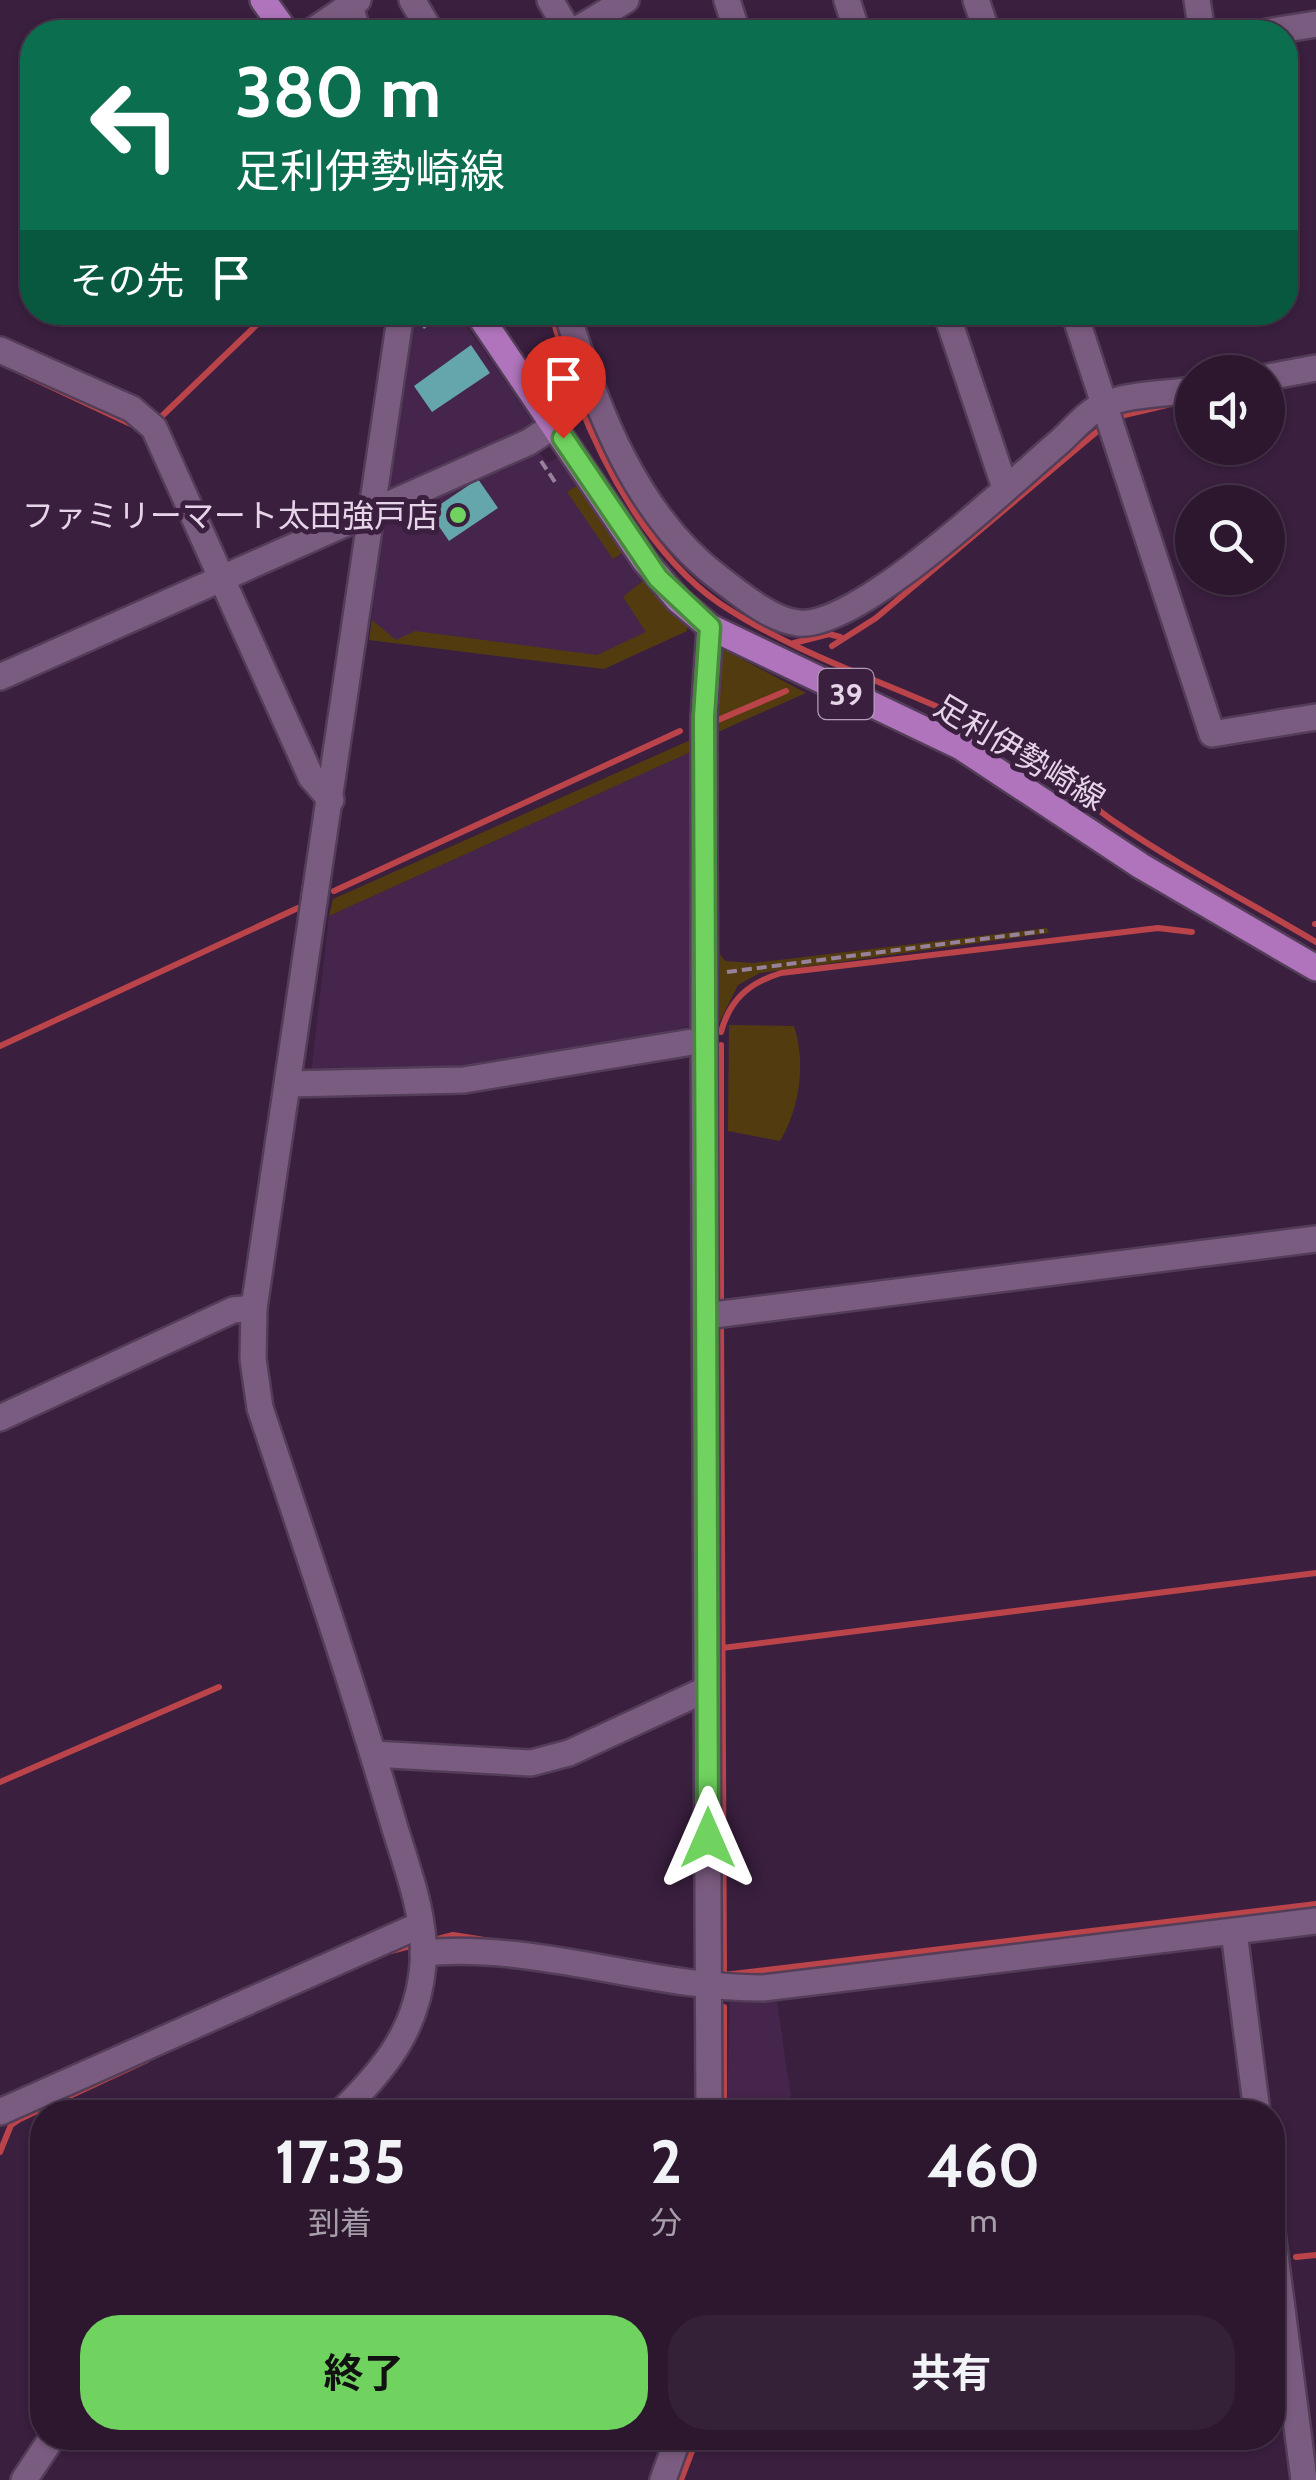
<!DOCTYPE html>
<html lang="ja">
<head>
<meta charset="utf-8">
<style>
  :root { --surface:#2c172f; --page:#342037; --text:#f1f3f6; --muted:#a69faa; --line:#48364b; --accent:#70d35f }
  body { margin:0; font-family:Cabin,"Noto Sans JP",sans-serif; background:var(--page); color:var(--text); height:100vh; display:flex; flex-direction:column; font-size:38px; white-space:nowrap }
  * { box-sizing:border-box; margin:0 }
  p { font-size:32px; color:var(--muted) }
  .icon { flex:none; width:55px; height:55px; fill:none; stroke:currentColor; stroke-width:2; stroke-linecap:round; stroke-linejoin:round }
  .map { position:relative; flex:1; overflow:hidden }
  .details { position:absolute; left:30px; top:2100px; width:1255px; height:350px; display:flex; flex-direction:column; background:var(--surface); border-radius:40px; box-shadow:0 2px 8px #0004,0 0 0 2px var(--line) }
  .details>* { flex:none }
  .banner { position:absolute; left:20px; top:20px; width:1278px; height:305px; border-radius:40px; box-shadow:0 2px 8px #0004,0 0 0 2px var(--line); background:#0b6e4f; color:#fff; overflow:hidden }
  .buttons { position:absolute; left:1175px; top:355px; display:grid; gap:20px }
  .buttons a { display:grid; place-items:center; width:110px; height:110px; border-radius:50%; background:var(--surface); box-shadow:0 2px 8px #0004,0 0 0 2px var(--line); font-size:50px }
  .pin { position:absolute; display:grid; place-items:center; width:85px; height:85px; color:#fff; margin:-102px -42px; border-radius:50% 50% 50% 0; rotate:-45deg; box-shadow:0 0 10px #0007 }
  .pin .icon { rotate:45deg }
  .me { position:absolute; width:110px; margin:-55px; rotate:0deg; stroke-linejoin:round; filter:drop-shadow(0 0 8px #0008) }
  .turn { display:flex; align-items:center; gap:35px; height:210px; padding:0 50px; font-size:45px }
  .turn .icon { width:130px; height:130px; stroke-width:2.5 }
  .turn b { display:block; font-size:70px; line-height:85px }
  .then { display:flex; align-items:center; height:95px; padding:0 50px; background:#0003; gap:20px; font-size:38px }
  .eta { display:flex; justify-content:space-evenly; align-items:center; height:170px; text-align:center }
  .eta b { font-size:60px; font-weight:700; line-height:70px }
  .button { display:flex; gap:20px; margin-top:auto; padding:20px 50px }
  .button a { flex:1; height:115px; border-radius:40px; background:var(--accent); color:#111; font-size:40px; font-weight:700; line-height:115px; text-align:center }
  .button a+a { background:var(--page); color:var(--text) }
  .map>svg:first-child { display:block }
  .built { fill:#45254b }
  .green { fill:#523c0f }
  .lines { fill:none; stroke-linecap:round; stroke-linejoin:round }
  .stream { stroke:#ba444a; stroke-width:6 }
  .building { fill:#65a6aa }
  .minor-casing { stroke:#533d58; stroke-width:30 }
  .major-casing { stroke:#533d58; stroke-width:30 }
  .path { stroke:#97819b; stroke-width:4; stroke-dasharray:10 5; stroke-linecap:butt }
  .minor { stroke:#7b5c81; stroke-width:25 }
  .major { stroke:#af74bb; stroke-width:25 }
  .route-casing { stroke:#49893e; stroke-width:25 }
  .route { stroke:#70d35f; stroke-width:18 }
  .poi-dot { fill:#70d35f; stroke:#3a1f3f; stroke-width:4 }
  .labels { text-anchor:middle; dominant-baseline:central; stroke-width:10; stroke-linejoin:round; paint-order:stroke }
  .shield { fill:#3a1f3f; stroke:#b29eb6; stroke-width:2.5 }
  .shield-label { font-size:30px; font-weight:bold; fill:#e6d5e9 }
  .poi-label { font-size:32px; fill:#e6d5e9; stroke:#3a1f3f; text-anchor:end }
  .street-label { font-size:32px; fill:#e6d5e9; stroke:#3a1f3f }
</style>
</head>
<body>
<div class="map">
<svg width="1316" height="2480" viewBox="0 0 1316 2480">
  <rect width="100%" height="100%" fill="#3a1f3f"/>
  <g class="built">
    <path d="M410,313H457L535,424L384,496Z"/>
    <path d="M536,447L547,463L559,457L578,485L568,492L614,559L624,552L645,579L636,586L687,631L604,669L369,640L385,517Z"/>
    <path d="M695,750L689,1026L558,1057L467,1072L311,1073L329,916Z"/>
    <path d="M776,1994L793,2112H727L730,1997Z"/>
  </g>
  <g class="green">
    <path d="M578,485L624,552L613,559L567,492Z"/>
    <path d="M645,579L687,624V631L604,669L369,640L372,620L396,640L415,631L597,655L646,632L623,597Z"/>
    <path d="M713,644L806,693L718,732L720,954L725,961L754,963L1047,928L1049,933L760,973L738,985L718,1025L713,1026Z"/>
    <path d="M695,738V750L329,916L333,899Z"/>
    <path d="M729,1025L794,1026C806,1062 800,1108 780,1141L728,1131Z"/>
  </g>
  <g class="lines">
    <g class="stream">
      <path d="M551,312L573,389"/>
      <path d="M26,375L137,427"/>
      <path d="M578,400C606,473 654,558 719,603C811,665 924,692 1019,747C1054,768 1081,799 1115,822C1179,866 1249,902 1316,942"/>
      <path d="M161,417L270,312"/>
      <path d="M1116,417L1167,405"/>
      <path d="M794,643L829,634L840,637"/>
      <path d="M832,646L876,618L1106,424"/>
      <path d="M718,720L786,691"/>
      <path d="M334,891L680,731"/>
      <path d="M1315,924H1316"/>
      <path d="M721,1032C730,999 749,983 781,973L1158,928L1192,932"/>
      <path d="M721,1045V1310"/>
      <path d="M0,1046L298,908"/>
      <path d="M721,1323L724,1975L1316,1904"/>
      <path d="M722,1648L1316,1573"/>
      <path d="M0,1782L219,1687"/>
      <path d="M430,1941L453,1935L491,1941"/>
      <path d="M391,1951L418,1944"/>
      <path d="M724,2007V2112"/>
      <path d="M0,2152L11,2125L20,2119L147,2060"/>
      <path d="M1296,2257L1316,2255"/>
      <path d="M681,2480L697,2438"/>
    </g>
  </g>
  <g class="building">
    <path d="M410,312H448L424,329Z"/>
    <path d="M471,345L490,373L432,412L414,386Z"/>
    <path d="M478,479L498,508L449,541L429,512Z"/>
  </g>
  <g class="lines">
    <defs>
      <g id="minor">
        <path d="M348,0L358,32"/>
        <path d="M412,0L431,32"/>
        <path d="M550,0L569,32"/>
        <path d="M727,0L737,32"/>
        <path d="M847,0L857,32"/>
        <path d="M976,0L987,32"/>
        <path d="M1197,0L1202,32"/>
        <path d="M311,32L358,0"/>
        <path d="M573,32L626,0"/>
        <path d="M1267,32L1316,24"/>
        <path d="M567,312C596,409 636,515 719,578C740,594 771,620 798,623C857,630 1009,485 1057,444C1070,433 1087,412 1103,405C1128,394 1165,394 1192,390"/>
        <path d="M946,312L1005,488"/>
        <path d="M1074,312L1212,734L1316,717"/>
        <path d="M0,350L132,409L154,428L311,777L331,800"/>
        <path d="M1268,377L1316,368"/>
        <path d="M545,411L569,395L590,389"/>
        <path d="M0,677L529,442L555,425"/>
        <path d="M288,1084L464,1080L704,1040"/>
        <path d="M706,1316L1316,1239"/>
        <path d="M0,1418L233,1310L254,1308"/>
        <path d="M373,1754L531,1763L569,1753L707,1689"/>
        <path d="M1234,1932L1257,2112"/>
        <path d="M423,1953C537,1942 649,1988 763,1988L1316,1921"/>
        <path d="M0,2112L420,1925"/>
        <path d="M341,2112C385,2069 418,2029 423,1964C427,1915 404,1861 391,1815C351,1678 305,1543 260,1408L253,1359L254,1308L401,312"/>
        <path d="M709,2112L704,1040V716L710,627"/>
        <path d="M1272,2232L1304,2480"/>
        <path d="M24,2480L52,2438"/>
        <path d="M663,2480L678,2438"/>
      </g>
      <g id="major">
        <path d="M263,0L286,32"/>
        <path d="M477,312L645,561L678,600L710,627L961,747L1141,866L1316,968"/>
      </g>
    </defs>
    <use href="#minor" class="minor-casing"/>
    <use href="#major" class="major-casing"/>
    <g class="path">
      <path d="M541,461L555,482"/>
      <path d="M727,972L1044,931"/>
    </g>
    <use href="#minor" class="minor"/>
    <use href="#major" class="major"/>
  </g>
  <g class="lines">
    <defs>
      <path id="route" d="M563,438L658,578L710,627L704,716L708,1838"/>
    </defs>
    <use href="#route" class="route-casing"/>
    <use href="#route" class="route"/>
  </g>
  <circle class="poi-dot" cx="458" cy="515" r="10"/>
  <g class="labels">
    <rect class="shield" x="818.5" y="669" width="55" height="50" rx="8"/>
    <g class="shield-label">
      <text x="846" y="694">39</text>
    </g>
    <g class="poi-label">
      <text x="438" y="515">ファミリーマート太田強戸店</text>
    </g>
    <g class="street-label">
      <text transform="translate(1020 752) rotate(31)">足利伊勢崎線</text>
    </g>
  </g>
</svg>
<div class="buttons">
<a><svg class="icon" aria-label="sound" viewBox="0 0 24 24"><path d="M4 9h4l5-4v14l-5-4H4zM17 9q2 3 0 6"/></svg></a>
<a><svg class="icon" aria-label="search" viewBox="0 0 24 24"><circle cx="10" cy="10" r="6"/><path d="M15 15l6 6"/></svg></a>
</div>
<div class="pin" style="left:563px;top:438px;background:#d93025"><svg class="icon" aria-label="arrive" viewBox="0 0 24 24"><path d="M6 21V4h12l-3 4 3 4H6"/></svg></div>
<svg class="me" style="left:708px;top:1838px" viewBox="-20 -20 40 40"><path d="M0-17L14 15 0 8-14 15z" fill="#70d35f" stroke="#fff" stroke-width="4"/></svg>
<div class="banner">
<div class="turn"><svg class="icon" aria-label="left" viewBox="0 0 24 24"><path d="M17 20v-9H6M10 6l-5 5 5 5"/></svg><div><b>380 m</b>足利伊勢崎線</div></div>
<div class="then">その先<svg class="icon" aria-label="arrive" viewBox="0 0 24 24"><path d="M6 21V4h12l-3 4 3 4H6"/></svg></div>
</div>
<section class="details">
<div class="eta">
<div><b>17:35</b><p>到着</p></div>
<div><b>2</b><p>分</p></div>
<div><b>460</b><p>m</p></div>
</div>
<div class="button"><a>終了</a><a>共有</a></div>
</section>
</div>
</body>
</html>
